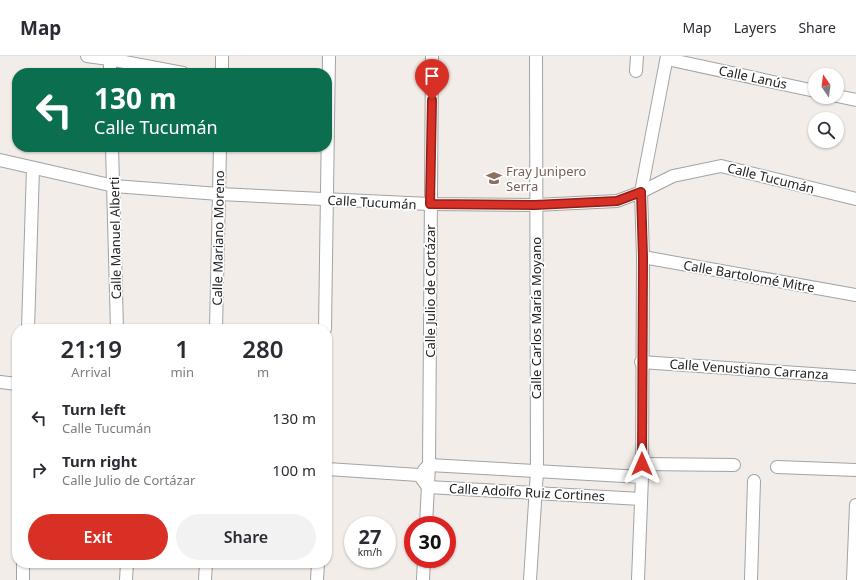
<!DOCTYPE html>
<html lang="en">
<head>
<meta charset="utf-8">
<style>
  :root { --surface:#fff; --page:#f2f2f3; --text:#2b2b33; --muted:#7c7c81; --line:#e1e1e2; --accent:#d93025 }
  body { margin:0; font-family:"Noto Sans",sans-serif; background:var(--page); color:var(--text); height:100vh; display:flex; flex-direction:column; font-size:15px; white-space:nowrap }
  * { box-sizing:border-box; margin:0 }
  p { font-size:13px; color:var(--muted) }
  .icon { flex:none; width:22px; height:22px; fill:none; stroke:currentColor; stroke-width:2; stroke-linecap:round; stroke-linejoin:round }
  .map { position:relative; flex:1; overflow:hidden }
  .panel { position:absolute; left:12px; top:268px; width:320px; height:244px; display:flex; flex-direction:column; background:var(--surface); border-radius:16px; box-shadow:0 1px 3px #0004 }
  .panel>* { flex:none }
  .top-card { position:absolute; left:12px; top:12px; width:320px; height:84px; border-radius:16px; box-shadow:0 1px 3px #0004; background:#0b6e4f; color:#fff; overflow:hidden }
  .needle { width:26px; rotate:346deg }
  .controls { position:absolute; left:808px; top:12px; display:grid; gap:8px }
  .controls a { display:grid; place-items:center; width:36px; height:36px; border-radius:50%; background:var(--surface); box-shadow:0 1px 3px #0004; font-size:20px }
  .speed { position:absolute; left:344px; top:460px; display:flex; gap:8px; font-size:20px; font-weight:700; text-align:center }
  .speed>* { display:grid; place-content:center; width:52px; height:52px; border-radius:50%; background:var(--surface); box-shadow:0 1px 3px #0004; line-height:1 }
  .speed small { font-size:10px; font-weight:400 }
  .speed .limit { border:6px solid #d22; background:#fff; color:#111 }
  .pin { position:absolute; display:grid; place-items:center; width:34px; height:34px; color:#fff; margin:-41px -17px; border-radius:50% 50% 50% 0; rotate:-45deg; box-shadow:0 0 4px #0007 }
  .pin .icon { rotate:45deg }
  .me { position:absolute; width:44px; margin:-22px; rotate:0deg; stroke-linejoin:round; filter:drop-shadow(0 0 3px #0008) }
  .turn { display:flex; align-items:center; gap:14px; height:84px; padding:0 16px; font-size:18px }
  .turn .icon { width:52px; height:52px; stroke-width:2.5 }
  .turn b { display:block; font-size:28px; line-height:34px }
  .eta { display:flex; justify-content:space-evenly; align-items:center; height:68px; text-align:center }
  .eta b { font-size:24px; font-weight:600; line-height:28px }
  .action { display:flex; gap:8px; margin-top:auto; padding:8px 16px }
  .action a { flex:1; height:46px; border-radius:24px; background:var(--accent); color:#fff; font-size:16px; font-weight:600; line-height:46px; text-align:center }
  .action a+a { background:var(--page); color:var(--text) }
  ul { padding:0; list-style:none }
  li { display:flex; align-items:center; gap:12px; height:52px; padding:0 16px }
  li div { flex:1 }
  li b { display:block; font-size:15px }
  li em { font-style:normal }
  header { display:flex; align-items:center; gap:24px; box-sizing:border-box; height:56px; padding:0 20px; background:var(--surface); border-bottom:1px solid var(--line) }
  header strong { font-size:19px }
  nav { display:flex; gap:22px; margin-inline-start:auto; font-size:14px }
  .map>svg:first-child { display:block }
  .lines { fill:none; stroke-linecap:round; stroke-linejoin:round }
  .minor-casing { stroke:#a3a3a3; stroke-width:14 }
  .minor { stroke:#fff; stroke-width:12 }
  .route-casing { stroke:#8d1f18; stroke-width:10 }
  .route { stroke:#d93025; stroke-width:7 }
  .labels { text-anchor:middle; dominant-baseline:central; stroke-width:3.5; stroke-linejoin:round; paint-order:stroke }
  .street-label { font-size:13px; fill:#222; stroke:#fff }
  .education-label { font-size:13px; fill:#785e54; stroke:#fff; text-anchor:start }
</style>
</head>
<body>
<header>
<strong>Map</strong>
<nav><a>Map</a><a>Layers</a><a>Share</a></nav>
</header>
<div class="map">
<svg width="856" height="524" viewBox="0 0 856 524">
  <rect width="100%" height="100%" fill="#f2ede9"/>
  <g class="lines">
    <defs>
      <g id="minor">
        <path d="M87,0L109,3L183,17"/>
        <path d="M110,0V17"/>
        <path d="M667,3L815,35"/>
        <path d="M636,15L637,0"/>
        <path d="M222,17V0"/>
        <path d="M837,40L856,44"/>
        <path d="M112,91L117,273"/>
        <path d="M0,104L114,130L219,138L430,148L535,149L617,145L641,136L673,120L721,110L856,143"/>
        <path d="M643,201L856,239"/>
        <path d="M28,273L33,112"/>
        <path d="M216,273L220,91"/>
        <path d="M325,273L329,0"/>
        <path d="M641,306L856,321"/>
        <path d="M0,326L17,328"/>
        <path d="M642,408L734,409"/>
        <path d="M777,411L856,414"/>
        <path d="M327,413L419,419L428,431L641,443"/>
        <path d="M424,414L429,409L642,421"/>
        <path d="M426,469L429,409L432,0"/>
        <path d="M23,524V507"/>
        <path d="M126,524L127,507"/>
        <path d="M205,524L206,507"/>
        <path d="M317,524L318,507"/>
        <path d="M423,524L424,503"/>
        <path d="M530,524L537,415L536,0"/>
        <path d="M638,524L642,421L643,201L641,136L667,0"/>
        <path d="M751,524L754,425"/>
        <path d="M853,524L856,449"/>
      </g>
    </defs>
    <use href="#minor" class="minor-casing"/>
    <use href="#minor" class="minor"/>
  </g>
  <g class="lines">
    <defs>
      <path id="route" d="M432,44L430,148L535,149L617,145L641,136L643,201L642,408"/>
    </defs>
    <use href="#route" class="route-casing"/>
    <use href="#route" class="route"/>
  </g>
  <defs>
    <symbol id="school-bare" viewBox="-9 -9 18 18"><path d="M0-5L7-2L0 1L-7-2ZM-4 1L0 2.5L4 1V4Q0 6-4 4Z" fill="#8d6e63" stroke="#fff" stroke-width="2.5" paint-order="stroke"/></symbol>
  </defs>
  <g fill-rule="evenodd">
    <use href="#school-bare" x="483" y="111" width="22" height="22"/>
  </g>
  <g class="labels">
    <g class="street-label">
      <text transform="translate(753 21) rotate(12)">Calle Lanús</text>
      <text transform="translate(771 122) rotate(14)">Calle Tucumán</text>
      <text transform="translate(372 146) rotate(3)">Calle Tucumán</text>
      <text transform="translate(115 182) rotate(-91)">Calle Manuel Alberti</text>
      <text transform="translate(218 182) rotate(-89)">Calle Mariano Moreno</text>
      <text transform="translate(749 220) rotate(10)">Calle Bartolomé Mitre</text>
      <text transform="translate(430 235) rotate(-90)">Calle Julio de Cortázar</text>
      <text transform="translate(536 262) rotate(-90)">Calle Carlos María Moyano</text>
      <text transform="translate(749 313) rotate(4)">Calle Venustiano Carranza</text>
      <text transform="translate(527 436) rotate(3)">Calle Adolfo Ruiz Cortines</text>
    </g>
    <g class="education-label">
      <text x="506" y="115">Fray Junipero<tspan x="506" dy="15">Serra</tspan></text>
    </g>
  </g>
</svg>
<div class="controls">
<a><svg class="needle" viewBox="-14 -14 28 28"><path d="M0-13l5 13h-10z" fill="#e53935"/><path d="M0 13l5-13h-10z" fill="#7c7c81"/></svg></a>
<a><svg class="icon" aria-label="search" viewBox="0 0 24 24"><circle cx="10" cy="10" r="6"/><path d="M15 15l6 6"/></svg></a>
</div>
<div class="speed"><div>27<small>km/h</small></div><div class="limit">30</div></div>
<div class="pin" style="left:432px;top:44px;background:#d93025"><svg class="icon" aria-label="arrive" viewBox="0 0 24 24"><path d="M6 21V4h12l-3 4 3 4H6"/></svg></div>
<svg class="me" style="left:642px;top:408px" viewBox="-20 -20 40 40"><path d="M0-17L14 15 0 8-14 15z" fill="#d93025" stroke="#fff" stroke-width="4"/></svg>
<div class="top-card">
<div class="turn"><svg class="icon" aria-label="left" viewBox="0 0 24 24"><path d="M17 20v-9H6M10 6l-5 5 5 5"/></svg><div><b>130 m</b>Calle Tucumán</div></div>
</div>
<section class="panel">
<div class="eta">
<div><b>21:19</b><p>Arrival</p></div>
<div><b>1</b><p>min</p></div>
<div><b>280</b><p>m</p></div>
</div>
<ul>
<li><svg class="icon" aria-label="left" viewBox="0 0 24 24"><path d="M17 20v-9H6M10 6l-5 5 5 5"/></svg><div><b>Turn left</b><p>Calle Tucumán</p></div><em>130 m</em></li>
<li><svg class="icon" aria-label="right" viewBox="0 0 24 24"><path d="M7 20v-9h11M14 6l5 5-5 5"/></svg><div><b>Turn right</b><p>Calle Julio de Cortázar</p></div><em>100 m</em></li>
</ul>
<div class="action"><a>Exit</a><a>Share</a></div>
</section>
</div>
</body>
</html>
